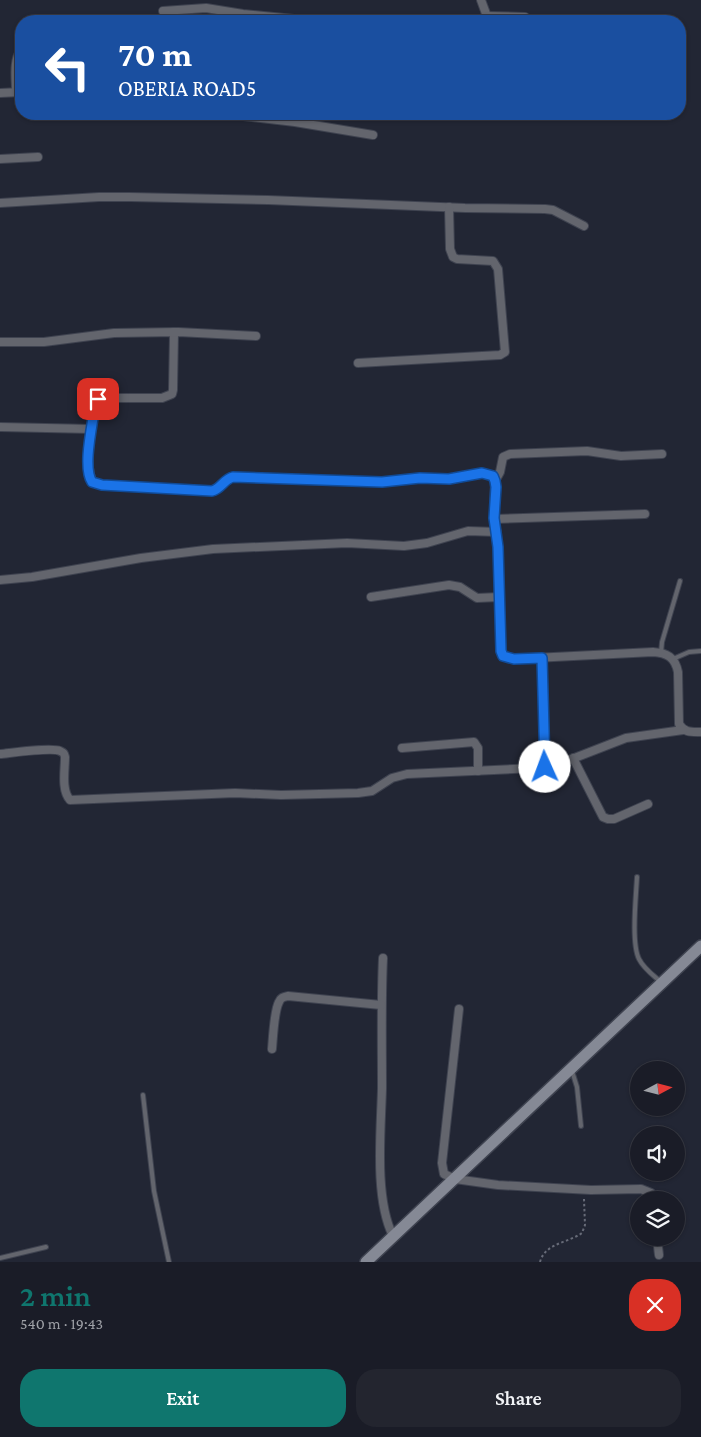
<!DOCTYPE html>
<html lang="en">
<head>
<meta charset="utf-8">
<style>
  :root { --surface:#1a1c27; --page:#23252f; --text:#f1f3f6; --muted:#9fa1a7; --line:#383a44; --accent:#0f766e }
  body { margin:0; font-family:"Crimson Pro",serif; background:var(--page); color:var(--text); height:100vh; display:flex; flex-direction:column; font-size:19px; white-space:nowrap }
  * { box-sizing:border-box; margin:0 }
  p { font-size:16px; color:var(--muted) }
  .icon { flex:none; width:28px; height:28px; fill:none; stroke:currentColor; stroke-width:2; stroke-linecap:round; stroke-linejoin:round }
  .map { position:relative; height:1262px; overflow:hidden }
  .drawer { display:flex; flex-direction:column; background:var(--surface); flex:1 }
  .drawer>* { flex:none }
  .hud { position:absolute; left:15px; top:15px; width:671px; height:105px; border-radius:20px; box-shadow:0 1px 4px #0004,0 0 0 1px var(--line); background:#1a4fa0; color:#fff; overflow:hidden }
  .needle { width:32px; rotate:83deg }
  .fabs { position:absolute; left:630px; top:1061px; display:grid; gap:10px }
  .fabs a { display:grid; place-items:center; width:55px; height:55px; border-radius:50%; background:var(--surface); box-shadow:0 1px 4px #0004,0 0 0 1px var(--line); font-size:25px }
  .pin { position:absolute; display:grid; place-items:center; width:42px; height:42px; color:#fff; margin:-21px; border-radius:10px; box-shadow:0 2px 8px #0006 }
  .me { position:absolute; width:55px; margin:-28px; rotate:358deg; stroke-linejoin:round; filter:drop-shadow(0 0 4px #0008) }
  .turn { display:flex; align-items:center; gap:18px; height:105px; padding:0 20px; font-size:22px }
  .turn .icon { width:65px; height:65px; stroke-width:2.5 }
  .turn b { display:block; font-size:35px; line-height:42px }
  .round { display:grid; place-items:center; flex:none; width:52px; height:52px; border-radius:20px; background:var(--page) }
  .head { display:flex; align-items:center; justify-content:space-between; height:85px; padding:0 20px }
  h1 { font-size:30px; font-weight:600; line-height:38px; color:var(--accent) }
  .cta { display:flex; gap:10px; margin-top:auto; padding:10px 20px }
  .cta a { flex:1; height:58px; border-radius:20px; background:var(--accent); color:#fff; font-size:20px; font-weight:600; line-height:58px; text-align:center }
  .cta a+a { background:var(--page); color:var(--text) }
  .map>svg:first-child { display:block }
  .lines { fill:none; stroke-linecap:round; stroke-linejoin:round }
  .lane-casing { stroke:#3f4350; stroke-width:6 }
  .street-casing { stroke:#3f4350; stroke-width:10 }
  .secondary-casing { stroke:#3f4350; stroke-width:14 }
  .path { stroke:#676b78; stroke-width:2; stroke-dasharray:2.5 2.5; stroke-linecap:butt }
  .lane { stroke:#63656d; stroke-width:4 }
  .street { stroke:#63656d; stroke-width:8 }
  .secondary { stroke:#858995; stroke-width:11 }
  .route-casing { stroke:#114b97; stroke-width:12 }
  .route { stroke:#1a73e8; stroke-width:9 }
</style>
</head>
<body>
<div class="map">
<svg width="701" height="1262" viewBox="0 0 701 1262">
  <rect width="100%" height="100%" fill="#222634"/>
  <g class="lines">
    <defs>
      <g id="lane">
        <path d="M661,653L662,642L680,581"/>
        <path d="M673,659L689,652L701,651"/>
        <path d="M637,877C636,897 631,943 639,959C644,969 653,975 661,982"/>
        <path d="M572,1071L577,1087L581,1126"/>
        <path d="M143,1095L154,1191L169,1262"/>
        <path d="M0,1258L46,1247"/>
      </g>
      <g id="street">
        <path d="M481,0L488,19"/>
        <path d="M163,11L206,8L243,14L314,21"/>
        <path d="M487,16L525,17"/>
        <path d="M16,92C16,79 13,60 21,50"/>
        <path d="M0,93L21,92"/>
        <path d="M226,114L295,122L373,135"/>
        <path d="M0,159L38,157"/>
        <path d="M0,203L99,197H130L268,200L465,208L545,209L553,210L584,226"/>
        <path d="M174,332L173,390L172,394L162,398H102L96,401C92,415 84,470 93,482L102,485L119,486L212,491C221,489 224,479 233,477L382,482L420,478L449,479L481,473L493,476L495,481L494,519L498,547L501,651L503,656L514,659L653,652C667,653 675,657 678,672L679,724C685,733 691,732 701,732"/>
        <path d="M0,342H44L114,333L178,332L256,336"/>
        <path d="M358,363L500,355L505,352L498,269L493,261L457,259L453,257L450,249L449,207"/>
        <path d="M0,427L92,429"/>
        <path d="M495,481L500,472L503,457L510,454L587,451L621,456L662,454"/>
        <path d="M494,519L645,514"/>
        <path d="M0,580L32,577L141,558L213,549L347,543L404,546L427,543L468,531L497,532"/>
        <path d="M371,597L449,585L460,587L477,598L499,597"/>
        <path d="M542,658L545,767"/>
        <path d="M402,748L474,742L478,748V771"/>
        <path d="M0,754C11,753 52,747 60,751C64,753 64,753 65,757C65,770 61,790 70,800L235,793L281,795L358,793L372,791L392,778L407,774L535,768L554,766L626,738L683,730"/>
        <path d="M573,758L603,817L608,819H614L648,804"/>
        <path d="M383,958C381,1001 382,1045 382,1088C381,1131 374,1198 393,1236"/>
        <path d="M459,1009L442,1163L444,1174L455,1179L498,1185L591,1190L641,1189L651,1193L654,1200"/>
        <path d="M272,1049C273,1038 274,1011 279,1002C281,997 284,997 288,996L381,1005"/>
        <path d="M657,1238L659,1255"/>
      </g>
      <path id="secondary" d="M366,1262L701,946"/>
    </defs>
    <use href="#lane" class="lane-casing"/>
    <use href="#street" class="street-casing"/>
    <use href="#secondary" class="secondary-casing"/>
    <path class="path" d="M540,1262C545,1243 568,1243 582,1233L585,1225L584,1199"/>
    <use href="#lane" class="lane"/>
    <use href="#street" class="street"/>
    <use href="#secondary" class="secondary"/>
  </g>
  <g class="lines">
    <defs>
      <path id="route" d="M98,399L95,405C93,423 82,467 92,482L102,485L212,491C221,489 224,479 233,477L382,482L420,478L449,479L482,473L493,476L495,481L496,487L494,518L498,547L501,651L503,656L514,659L542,658L545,767"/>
    </defs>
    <use href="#route" class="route-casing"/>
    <use href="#route" class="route"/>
  </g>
</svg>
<div class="fabs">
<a><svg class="needle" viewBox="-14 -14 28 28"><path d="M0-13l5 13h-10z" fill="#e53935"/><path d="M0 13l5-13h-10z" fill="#9fa1a7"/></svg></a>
<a><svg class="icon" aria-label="sound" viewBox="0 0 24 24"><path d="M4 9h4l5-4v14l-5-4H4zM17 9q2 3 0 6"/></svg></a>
<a><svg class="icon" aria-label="layers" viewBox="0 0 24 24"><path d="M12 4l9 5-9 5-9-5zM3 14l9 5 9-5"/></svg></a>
</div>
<div class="pin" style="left:98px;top:399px;background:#d93025"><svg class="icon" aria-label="arrive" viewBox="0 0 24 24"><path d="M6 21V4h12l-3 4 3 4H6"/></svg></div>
<svg class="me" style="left:545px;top:767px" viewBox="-20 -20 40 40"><circle r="19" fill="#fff"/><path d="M0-13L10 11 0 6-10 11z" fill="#1a73e8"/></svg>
<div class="hud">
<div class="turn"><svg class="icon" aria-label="left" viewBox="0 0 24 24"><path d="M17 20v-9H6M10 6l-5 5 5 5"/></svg><div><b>70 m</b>OBERIA ROAD5</div></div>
</div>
</div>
<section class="drawer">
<div class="head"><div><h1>2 min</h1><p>540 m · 19:43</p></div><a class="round" style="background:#d93025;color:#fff"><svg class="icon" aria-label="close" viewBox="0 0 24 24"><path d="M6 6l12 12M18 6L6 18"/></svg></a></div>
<div class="cta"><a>Exit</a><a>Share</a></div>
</section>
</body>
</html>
